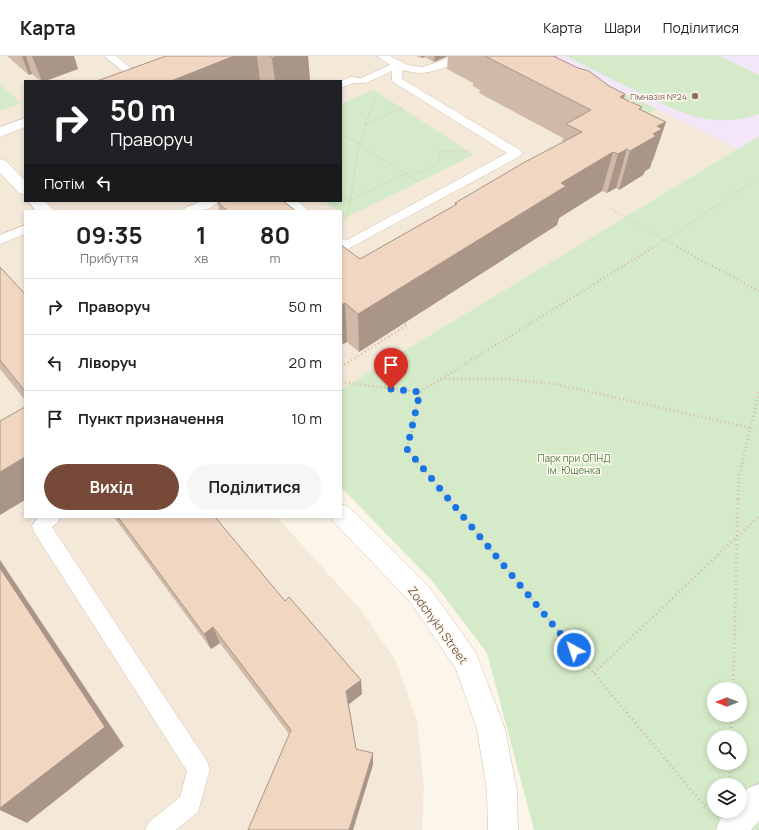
<!DOCTYPE html>
<html lang="uk">
<head>
<meta charset="utf-8">
<style>
  :root { --surface:#fff; --page:#f6f6f6; --text:#202124; --muted:#757577; --line:#e0e0e0; --accent:#774939 }
  body { margin:0; font-family:Manrope,sans-serif; background:var(--page); color:var(--text); height:100vh; display:flex; flex-direction:column; font-size:15px; white-space:nowrap }
  * { box-sizing:border-box; margin:0 }
  p { font-size:13px; color:var(--muted) }
  .icon { flex:none; width:22px; height:22px; fill:none; stroke:currentColor; stroke-width:2; stroke-linecap:round; stroke-linejoin:round }
  .map { position:relative; flex:1; overflow:hidden }
  .details { position:absolute; left:24px; top:154px; width:318px; height:308px; display:flex; flex-direction:column; background:var(--surface); border-radius:0px; box-shadow:0 2px 6px #0003 }
  .details>* { flex:none }
  .banner { position:absolute; left:24px; top:24px; width:318px; height:122px; border-radius:0px; box-shadow:0 2px 6px #0003; background:#202124; color:#fff; overflow:hidden }
  .needle { width:26px; rotate:270deg }
  .tools { position:absolute; left:707px; top:626px; display:grid; gap:8px }
  .tools a { display:grid; place-items:center; width:40px; height:40px; border-radius:50%; background:var(--surface); box-shadow:0 2px 6px #0003; font-size:20px }
  .pin { position:absolute; display:grid; place-items:center; width:34px; height:34px; color:#fff; margin:-41px -17px; border-radius:50% 50% 50% 0; rotate:-45deg; box-shadow:0 0 4px #0007 }
  .pin .icon { rotate:45deg }
  .me { position:absolute; width:44px; margin:-22px; rotate:320deg; stroke-linejoin:round; filter:drop-shadow(0 0 3px #0008) }
  .turn { display:flex; align-items:center; gap:14px; height:84px; padding:0 20px; font-size:18px }
  .turn .icon { width:52px; height:52px; stroke-width:2.5 }
  .turn b { display:block; font-size:28px; line-height:34px }
  .then { display:flex; align-items:center; height:38px; padding:0 20px; background:#0003; gap:8px; font-size:15px }
  .eta { display:flex; justify-content:space-evenly; align-items:center; height:68px; text-align:center }
  .eta b { font-size:24px; font-weight:700; line-height:28px }
  .cta { display:flex; gap:8px; margin-top:auto; padding:8px 20px }
  .cta a { flex:1; height:46px; border-radius:24px; background:var(--accent); color:#fff; font-size:16px; font-weight:700; line-height:46px; text-align:center }
  .cta a+a { background:var(--page); color:var(--text) }
  ul { padding:0; list-style:none }
  li { display:flex; align-items:center; gap:12px; height:56px; padding:0 20px; border-top:1px solid var(--line) }
  li div { flex:1 }
  li b { display:block; font-size:15px }
  li em { font-style:normal }
  header { display:flex; align-items:center; gap:24px; box-sizing:border-box; height:56px; padding:0 20px; background:var(--surface); border-bottom:1px solid var(--line) }
  header strong { font-size:19px }
  nav { display:flex; gap:22px; margin-inline-start:auto; font-size:14px }
  .map>svg:first-child { display:block }
  .residential { fill:#f4e8d9; fill-rule:evenodd }
  .education { fill:#f3e6f9 }
  .green { fill:#d5eac8; fill-rule:evenodd }
  .lines { fill:none; stroke-linecap:round; stroke-linejoin:round }
  .service-casing { stroke:#cfbfaf; stroke-width:1 }
  .pedestrian-casing { stroke:#cfbfaf; stroke-width:1 }
  .minor-casing { stroke:#cfbfaf; stroke-width:1 }
  .secondary-casing { stroke:#d1bfad; stroke-width:1 }
  .path-far2 { stroke:#d7baa5; stroke-width:1.5; stroke-dasharray:0.5 2; stroke-linecap:butt }
  .path-far1 { stroke:#d7baa5; stroke-width:2.5; stroke-dasharray:1 3; stroke-linecap:butt }
  .path { stroke:#d7baa5; stroke-width:3; stroke-dasharray:1 3.5; stroke-linecap:butt }
  .service { fill:#fff; fill-rule:evenodd }
  .pedestrian { fill:#fff; fill-rule:evenodd }
  .minor { fill:#fff; fill-rule:evenodd }
  .secondary { fill:#fff; fill-rule:evenodd }
  .wall { fill:#cfb9a7 }
  .shaded-wall { fill:#a99688 }
  .building { fill:#f1d7c2; stroke:#a99688 }
  .route { stroke:#1a73e8; stroke-width:7; stroke-dasharray:0 12.6 }
  .education-dot { fill:#8d6e63; stroke:#fffaf1; stroke-width:1.5 }
  .labels { text-anchor:middle; dominant-baseline:central; stroke-width:3; stroke-linejoin:round; paint-order:stroke }
  .far-education-label { font-size:9px; fill:#785e54; stroke:#fffaf1; text-anchor:end }
  .park-label { font-size:10px; fill:#547d45; stroke:#fffaf1 }
  .near-street-label { font-size:12px; fill:#775e4d; stroke:#fffaf1 }
</style>
</head>
<body>
<header>
<strong>Карта</strong>
<nav><a>Карта</a><a>Шари</a><a>Поділитися</a></nav>
</header>
<div class="map">
<svg width="759" height="774" viewBox="0 0 759 774">
  <rect width="100%" height="100%" fill="#fcf6ea"/>
  <path class="residential" d="M0,0H759V80L341,333V155H25V461H277L360,553L396,605L417,665L424,731L422,774H0ZM25,25H341V145H25Z"/>
  <path class="education" d="M551,0H759V80L738,94Z"/>
  <g class="green">
    <path d="M566,0H720L759,19V58C711,75 676,55 634,34C611,23 588,11 566,0Z"/>
    <path d="M0,28L20,46L19,48L0,55Z"/>
    <path d="M614,33L656,53L644,60L602,40Z"/>
    <path d="M374,34L474,99L345,162L341,159V155H337L324,145H341V48Z"/>
    <path d="M759,80V774H534L487,597L433,526L341,431V333ZM714,633H740V659H714ZM714,681H740V707H714ZM714,729H740V755H714Z"/>
  </g>
  <g class="lines">
    <defs>
      <g id="service">
        <path d="M104,0H116L144,23L143,25H135Z"/>
        <path d="M377,0H390L408,9L422,11L435,7L453,0H467C461,8 433,16 422,17C416,17 409,16 403,14L402,23L520,94L522,97L520,100L346,194L341,193V182L347,184L507,97L393,26L392,24V15L366,27H353L341,32V25L351,21L361,22L390,9Z"/>
        <path d="M201,145H218C211,156 195,155 183,155L185,152Z"/>
        <path d="M284,145H298L309,155H294Z"/>
        <path d="M25,169V178L0,188V179Z"/>
        <path d="M38,461H60L57,467L52,471L207,705L210,713L198,756L176,774H145L149,766L180,741L187,715L34,476L32,470Z"/>
      </g>
      <path id="pedestrian" d="M759,728V765L751,774H716L720,763L728,755H740V742L748,732Z"/>
      <path id="minor" d="M25,62V71L0,81V71Z"/>
      <g id="secondary">
        <path d="M0,103L6,105L25,125V139L19,137L0,117Z"/>
        <path d="M28,145H45L54,155H36Z"/>
        <path d="M341,448L349,451L429,531L476,597L505,673L517,735L518,774H488L487,735L477,673L456,613L411,547L333,465L331,461H341Z"/>
      </g>
    </defs>
    <use href="#service" class="service-casing"/>
    <use href="#pedestrian" class="pedestrian-casing"/>
    <use href="#minor" class="minor-casing"/>
    <use href="#secondary" class="secondary-casing"/>
    <g class="path-far2">
      <path d="M364,69L403,51"/>
      <path d="M341,77L420,127"/>
      <path d="M341,138L349,145L405,117H418L438,107L440,95L466,96L471,94"/>
      <path d="M611,153L679,192"/>
      <path d="M347,164L359,88L375,41"/>
      <path d="M653,192L759,121"/>
    </g>
    <g class="path-far1">
      <path d="M677,191L759,235"/>
      <path d="M341,311L407,269L404,267"/>
      <path d="M441,323H506L555,328L751,372"/>
      <path d="M341,326L420,336L654,191"/>
      <path d="M420,336L407,393L449,443"/>
      <path d="M738,443L739,420L759,336"/>
    </g>
    <g class="path">
      <path d="M448,442L707,753"/>
      <path d="M594,617L759,460"/>
      <path d="M733,633L738,442"/>
      <path d="M731,681L732,659"/>
      <path d="M730,707V729"/>
    </g>
    <use href="#service" class="service"/>
    <use href="#pedestrian" class="pedestrian"/>
    <use href="#minor" class="minor"/>
    <use href="#secondary" class="secondary"/>
  </g>
  <g class="wall">
    <path d="M7,0H74L78,13L45,25H41L32,18L29,19Z"/>
    <path d="M166,0H308L310,25H97Z"/>
    <path d="M416,0H557V2L609,30L625,38L624,43L642,51L641,54L653,104L652,105L650,112L645,115L643,119L619,134L616,132L607,137L602,135L559,162L557,169L359,296L347,286L343,288L341,286V189L360,203L455,149V147L562,87L563,82L479,37L480,34L473,30V27L447,13L448,0L434,6L425,1L421,2Z"/>
    <path d="M218,147L296,155H219Z"/>
    <path d="M0,211L25,238V344L0,313Z"/>
    <path d="M114,461H215L362,638L349,648L356,693L373,709L289,678L220,587L211,593Z"/>
  </g>
  <g class="shaded-wall">
    <path d="M22,0H26L32,18L29,19Z"/>
    <path d="M32,0H74L78,13L45,25H42Z"/>
    <path d="M234,0H257L260,25H171Z"/>
    <path d="M277,0H308L310,25H275L272,2Z"/>
    <path d="M421,0H425V1L421,2Z"/>
    <path d="M435,0H448L434,6Z"/>
    <path d="M625,38L615,77L620,41Z"/>
    <path d="M666,66L653,104L652,105L650,112L645,115L643,119L619,134L630,95L653,78L657,70Z"/>
    <path d="M627,93L616,132L607,137L618,98Z"/>
    <path d="M613,96L602,135L559,162L557,169L359,296L358,258L561,127Z"/>
    <path d="M345,247L347,286L343,288L341,249Z"/>
    <path d="M25,401V444L0,459V416Z"/>
    <path d="M0,504L124,690L27,767L0,754Z"/>
    <path d="M213,571L220,587L211,593L204,578Z"/>
    <path d="M361,624L362,638L348,649L346,635Z"/>
    <path d="M373,697V709L353,774H349Z"/>
  </g>
  <g class="building">
    <path d="M166,0H234L171,25H97Z"/>
    <path d="M269,0H277L272,2Z"/>
    <path d="M485,0H553L578,12L589,15L609,30L625,38L620,41L642,51L639,53L666,66L657,70L662,73L653,78L656,80L630,95L627,93L618,98L613,96L561,127L566,130L358,258L345,247L341,249V189L360,203L457,148L455,147L525,106L582,76L566,68L591,54Z"/>
    <path d="M222,145H283L296,155H228L218,147Z"/>
    <path d="M0,211L25,238V335L0,304Z"/>
    <path d="M25,351V401L0,416V365Z"/>
    <path d="M118,461H215L285,545L289,541L361,624L346,635L356,693L373,697L349,774H248L291,674L213,571L204,578Z"/>
    <path d="M0,512L105,671L0,752Z"/>
  </g>
  <g class="lines">
    <path class="route" d="M391,333L420,336L407,393L574,594"/>
  </g>
  <circle class="education-dot" cx="695" cy="40" r="4"/>
  <g class="labels">
    <g class="far-education-label">
      <text x="687" y="40">Гімназія №24</text>
    </g>
    <g class="park-label">
      <text x="574" y="402">Парк при ОПНД<tspan x="574" dy="12">ім. Ющенка</tspan></text>
    </g>
    <g class="near-street-label">
      <text transform="translate(438 569) rotate(54)">Zodchykh Street</text>
    </g>
  </g>
</svg>
<div class="tools">
<a><svg class="needle" viewBox="-14 -14 28 28"><path d="M0-13l5 13h-10z" fill="#e53935"/><path d="M0 13l5-13h-10z" fill="#757577"/></svg></a>
<a><svg class="icon" aria-label="search" viewBox="0 0 24 24"><circle cx="10" cy="10" r="6"/><path d="M15 15l6 6"/></svg></a>
<a><svg class="icon" aria-label="layers" viewBox="0 0 24 24"><path d="M12 4l9 5-9 5-9-5zM3 14l9 5 9-5"/></svg></a>
</div>
<div class="pin" style="left:391px;top:333px;background:#d93025"><svg class="icon" aria-label="arrive" viewBox="0 0 24 24"><path d="M6 21V4h12l-3 4 3 4H6"/></svg></div>
<svg class="me" style="left:574px;top:594px" viewBox="-20 -20 40 40"><circle r="17" fill="#1a73e8" stroke="#fff" stroke-width="3"/><path d="M0-11L8 9 0 5-8 9z" fill="#fff"/></svg>
<div class="banner">
<div class="turn"><svg class="icon" aria-label="right" viewBox="0 0 24 24"><path d="M7 20v-9h11M14 6l5 5-5 5"/></svg><div><b>50 m</b>Праворуч</div></div>
<div class="then">Потім<svg class="icon" aria-label="left" viewBox="0 0 24 24"><path d="M17 20v-9H6M10 6l-5 5 5 5"/></svg></div>
</div>
<section class="details">
<div class="eta">
<div><b>09:35</b><p>Прибуття</p></div>
<div><b>1</b><p>хв</p></div>
<div><b>80</b><p>m</p></div>
</div>
<ul>
<li><svg class="icon" aria-label="right" viewBox="0 0 24 24"><path d="M7 20v-9h11M14 6l5 5-5 5"/></svg><div><b>Праворуч</b></div><em>50 m</em></li>
<li><svg class="icon" aria-label="left" viewBox="0 0 24 24"><path d="M17 20v-9H6M10 6l-5 5 5 5"/></svg><div><b>Ліворуч</b></div><em>20 m</em></li>
<li><svg class="icon" aria-label="arrive" viewBox="0 0 24 24"><path d="M6 21V4h12l-3 4 3 4H6"/></svg><div><b>Пункт призначення</b></div><em>10 m</em></li>
</ul>
<div class="cta"><a>Вихід</a><a>Поділитися</a></div>
</section>
</div>
</body>
</html>
